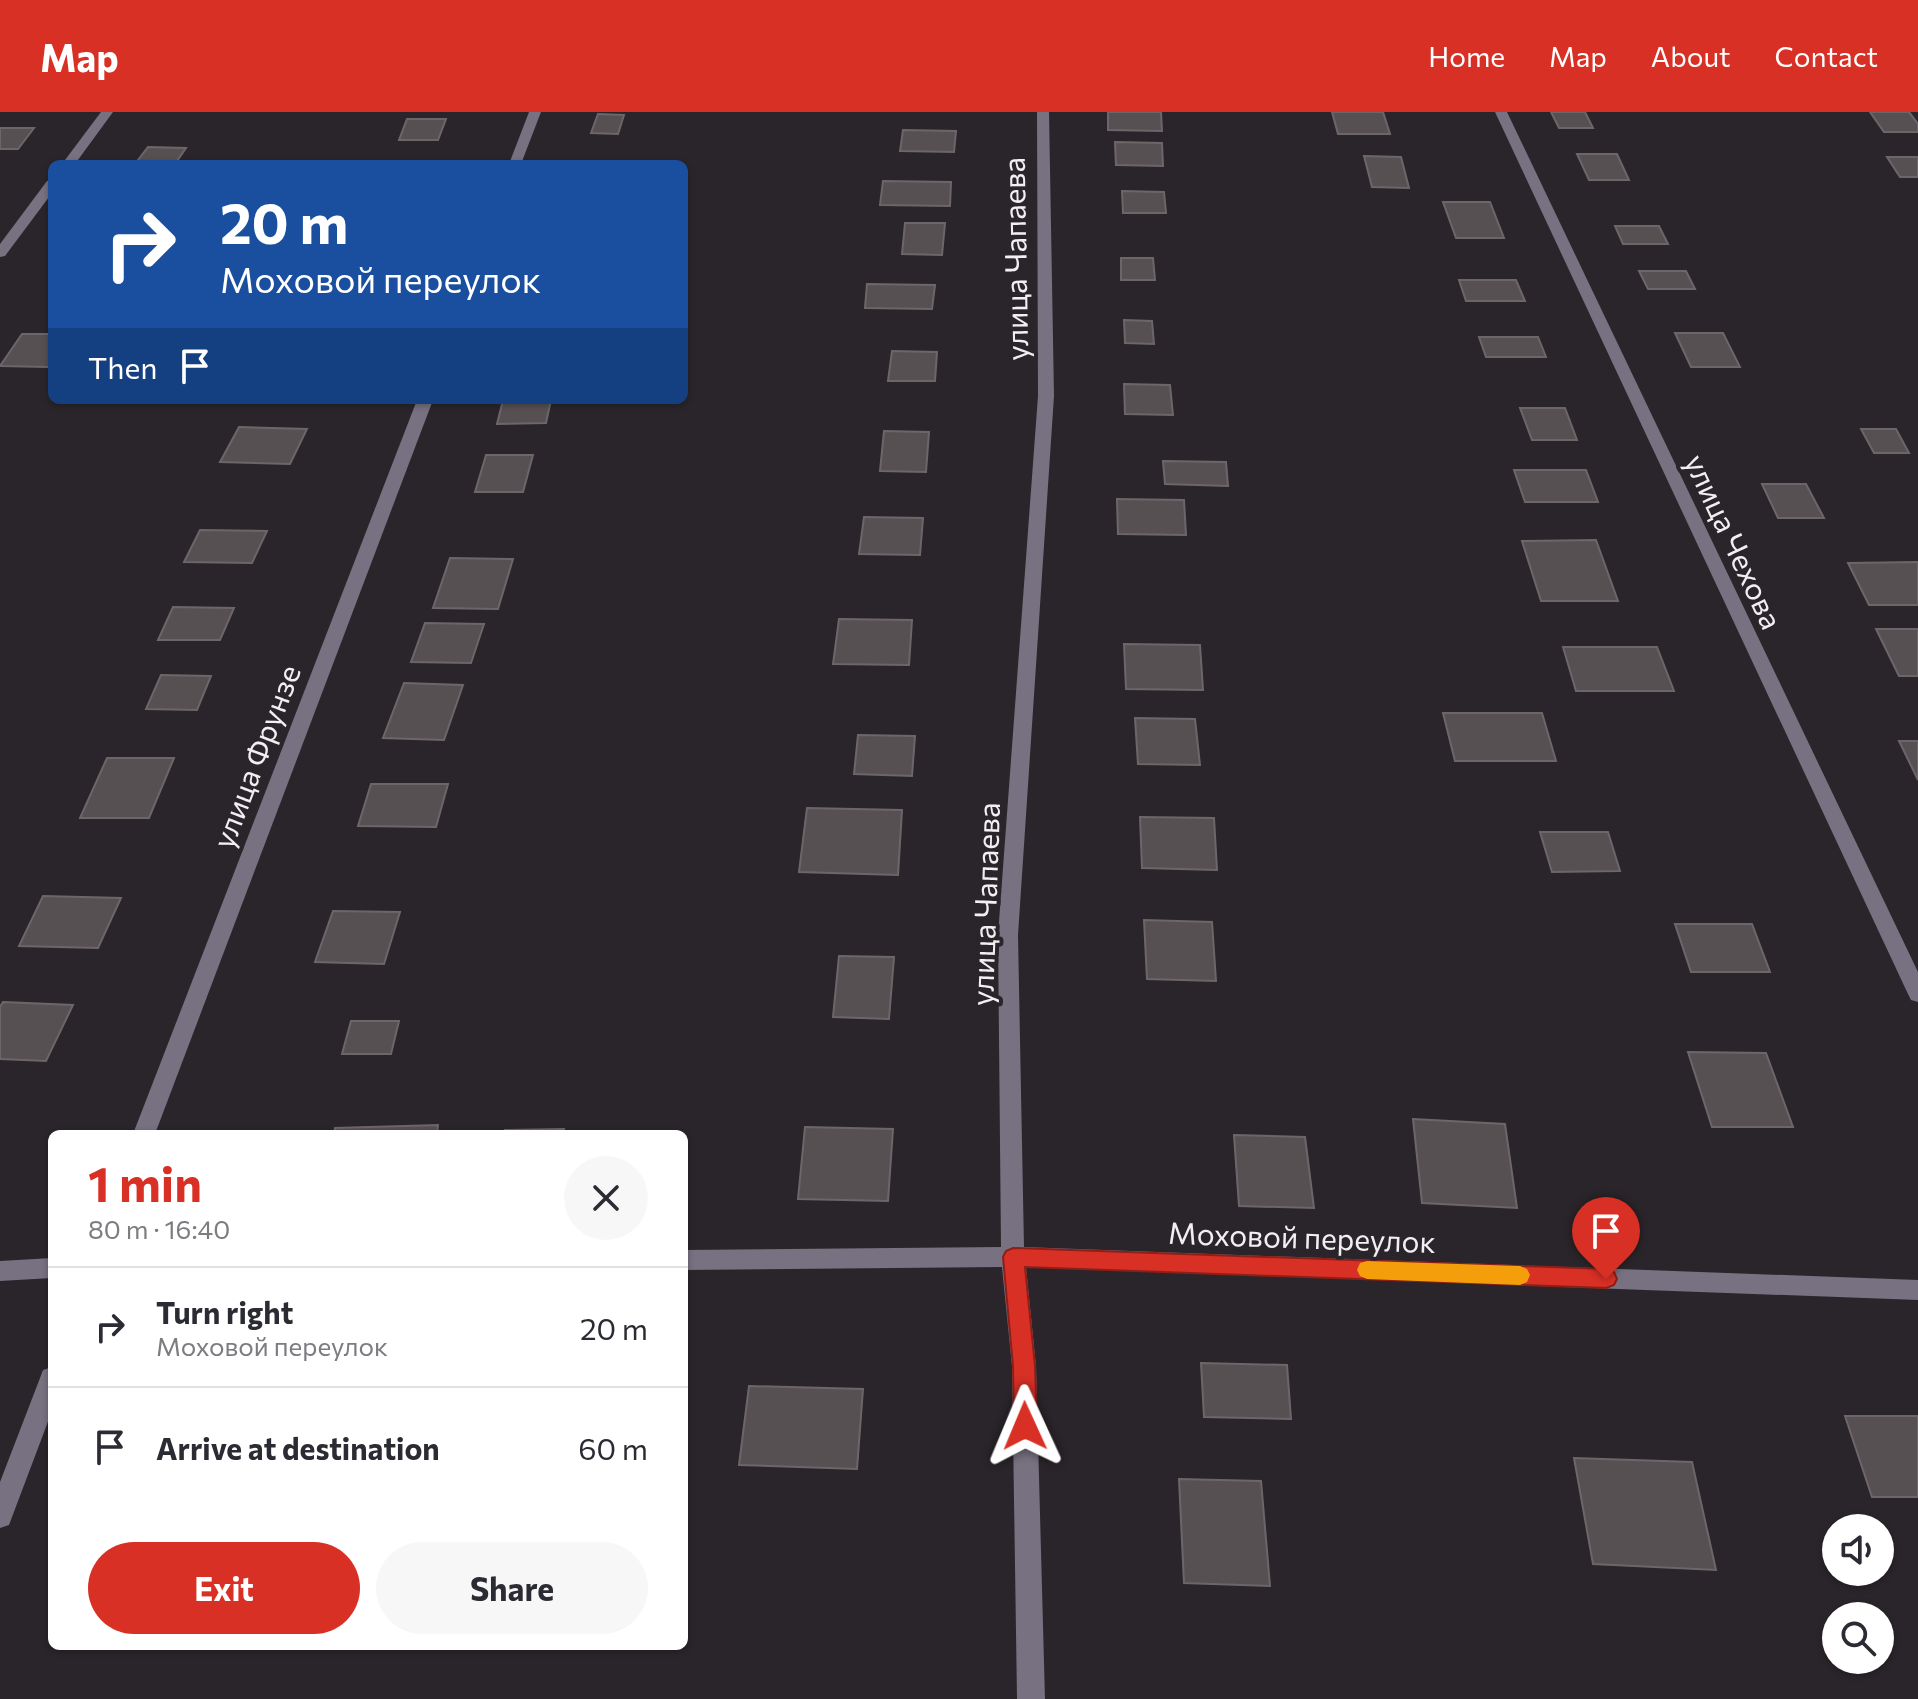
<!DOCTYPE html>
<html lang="en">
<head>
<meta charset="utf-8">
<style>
  :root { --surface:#fff; --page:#f7f7f7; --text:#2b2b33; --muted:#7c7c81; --line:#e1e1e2; --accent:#d93025 }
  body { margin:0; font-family:Commissioner,sans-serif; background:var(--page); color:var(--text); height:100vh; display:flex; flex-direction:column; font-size:30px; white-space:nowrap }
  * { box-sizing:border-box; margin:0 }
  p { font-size:26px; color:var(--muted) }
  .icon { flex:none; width:44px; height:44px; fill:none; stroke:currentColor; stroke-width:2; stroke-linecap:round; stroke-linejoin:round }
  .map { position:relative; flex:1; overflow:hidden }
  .drawer { position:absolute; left:48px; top:1018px; width:640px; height:520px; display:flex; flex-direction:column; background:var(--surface); border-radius:12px; box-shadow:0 2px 6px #0004 }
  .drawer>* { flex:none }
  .top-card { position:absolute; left:48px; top:48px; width:640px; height:244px; border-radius:12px; box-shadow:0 2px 6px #0004; background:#1a4fa0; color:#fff; overflow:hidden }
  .controls { position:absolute; left:1822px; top:1402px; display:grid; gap:16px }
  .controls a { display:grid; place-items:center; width:72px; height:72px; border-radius:50%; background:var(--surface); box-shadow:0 2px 6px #0004; font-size:40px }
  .pin { position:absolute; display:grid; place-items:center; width:68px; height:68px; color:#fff; margin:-82px -34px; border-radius:50% 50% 50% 0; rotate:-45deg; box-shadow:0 0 8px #0007 }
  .pin .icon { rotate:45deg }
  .me { position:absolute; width:88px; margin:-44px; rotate:359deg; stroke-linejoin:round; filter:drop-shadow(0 0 6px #0008) }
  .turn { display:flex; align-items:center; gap:28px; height:168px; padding:0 40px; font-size:36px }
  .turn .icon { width:104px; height:104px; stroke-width:2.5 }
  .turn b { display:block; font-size:56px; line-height:68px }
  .then { display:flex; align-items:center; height:76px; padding:0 40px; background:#0003; gap:16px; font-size:30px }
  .round { display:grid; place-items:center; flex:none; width:84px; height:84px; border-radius:42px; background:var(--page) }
  .head { display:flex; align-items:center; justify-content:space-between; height:136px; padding:0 40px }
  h1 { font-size:48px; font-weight:700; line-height:60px; color:var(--accent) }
  .action { display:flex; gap:16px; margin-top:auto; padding:16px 40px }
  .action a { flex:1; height:92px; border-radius:48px; background:var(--accent); color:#fff; font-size:32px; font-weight:700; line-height:92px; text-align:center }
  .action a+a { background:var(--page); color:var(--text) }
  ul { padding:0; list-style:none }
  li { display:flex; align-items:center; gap:24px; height:120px; padding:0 40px; border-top:2px solid var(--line) }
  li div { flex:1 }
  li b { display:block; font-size:30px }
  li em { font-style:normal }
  header { display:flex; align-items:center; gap:48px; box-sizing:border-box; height:112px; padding:0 40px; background:var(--accent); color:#fff }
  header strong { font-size:38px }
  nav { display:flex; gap:44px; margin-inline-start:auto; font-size:28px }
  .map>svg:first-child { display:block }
  .building { fill:#575053; stroke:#6d6669; stroke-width:2 }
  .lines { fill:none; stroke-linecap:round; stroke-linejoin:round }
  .minor { fill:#777181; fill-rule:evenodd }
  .route { fill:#d93025; stroke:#8d1f18; stroke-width:2 }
  .slow { fill:#f59e0b }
  .labels { text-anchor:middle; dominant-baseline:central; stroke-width:8; stroke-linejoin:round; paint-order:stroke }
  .street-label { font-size:30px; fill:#f2eff2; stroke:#2a252a }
</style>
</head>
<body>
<header>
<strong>Map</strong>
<nav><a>Home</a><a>Map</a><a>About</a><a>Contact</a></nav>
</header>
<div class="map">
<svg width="1918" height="1587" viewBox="0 0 1918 1587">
  <rect width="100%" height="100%" fill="#2a252a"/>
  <g class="building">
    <path d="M1108,0H1161L1162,19L1108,18Z"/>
    <path d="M1332,0H1383L1390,22H1338Z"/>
    <path d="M1551,0H1585L1593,16H1559Z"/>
    <path d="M1870,0H1909L1918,12V20H1884Z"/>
    <path d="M598,2L624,3L618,22L591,21Z"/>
    <path d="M407,7H446L438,28H399Z"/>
    <path d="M0,16H34L18,37H0Z"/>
    <path d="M903,18L956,19L954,40L900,39Z"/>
    <path d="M1115,30L1162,31L1163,54L1116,53Z"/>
    <path d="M148,35L186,36L175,52H135Z"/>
    <path d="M1577,42H1617L1629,68H1589Z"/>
    <path d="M1364,44L1401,45L1409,76L1372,75Z"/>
    <path d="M1887,45H1918V65H1900Z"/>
    <path d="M883,69L951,70L950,94L880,93Z"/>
    <path d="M1122,79L1164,80L1166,101H1123Z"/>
    <path d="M1443,90H1490L1504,126H1456Z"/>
    <path d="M905,111H945L942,143L902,142Z"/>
    <path d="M1615,114H1659L1668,132H1623Z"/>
    <path d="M1121,146H1153L1155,168H1121Z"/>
    <path d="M1639,159H1686L1695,177H1648Z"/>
    <path d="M1459,168H1516L1525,189H1466Z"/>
    <path d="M867,172L935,173L932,197L865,196Z"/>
    <path d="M1124,208L1152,209L1154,232L1125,231Z"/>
    <path d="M1675,221H1723L1740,255H1691Z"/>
    <path d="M22,222H52V249L48,255L0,254Z"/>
    <path d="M1479,225H1538L1546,245H1486Z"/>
    <path d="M892,239L937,240L935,269H888Z"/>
    <path d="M1124,272L1170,273L1173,303L1125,302Z"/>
    <path d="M503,288H551L546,311L497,312Z"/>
    <path d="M1520,296H1565L1577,328H1532Z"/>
    <path d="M239,315L307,317L290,352L220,350Z"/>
    <path d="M1861,317H1896L1909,341H1874Z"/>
    <path d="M884,319L929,320L926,360L880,359Z"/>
    <path d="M486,343H533L523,380H475Z"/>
    <path d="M1163,349L1226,350L1228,374L1165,372Z"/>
    <path d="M1514,358H1586L1598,390H1525Z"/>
    <path d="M1762,372H1806L1824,406H1778Z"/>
    <path d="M1117,387L1184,388L1186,423L1118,422Z"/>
    <path d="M864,405L923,406L920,443L859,442Z"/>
    <path d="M200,418L267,419L252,451L184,450Z"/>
    <path d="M1596,428L1618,489H1541L1522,429Z"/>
    <path d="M450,446L513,447L498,497L433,496Z"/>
    <path d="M1918,450V493H1869L1848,451Z"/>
    <path d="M173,495L234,496L220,528H158Z"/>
    <path d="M839,507L912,508L909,553L833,552Z"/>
    <path d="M425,511L484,512L471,551L411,550Z"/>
    <path d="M1876,517H1918V564H1899Z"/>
    <path d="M1124,532L1200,533L1203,578L1126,577Z"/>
    <path d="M1563,535H1657L1674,579H1576Z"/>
    <path d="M161,563L211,564L197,598L146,597Z"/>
    <path d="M404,571L463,573L444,628L383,626Z"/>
    <path d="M1443,601H1542L1556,649H1455Z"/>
    <path d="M1135,606L1195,607L1200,653L1138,652Z"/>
    <path d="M858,623L915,624L912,664L854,662Z"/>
    <path d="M1899,629H1918V668Z"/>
    <path d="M107,646H174L149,706H80Z"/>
    <path d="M371,672H448L436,715L358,714Z"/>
    <path d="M807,696L902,698L898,763L799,760Z"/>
    <path d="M1140,705L1214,706L1217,758L1142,756Z"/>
    <path d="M1540,720H1608L1620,759L1552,760Z"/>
    <path d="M43,784L121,786L98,836L19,834Z"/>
    <path d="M333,799L400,800L384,852L315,850Z"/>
    <path d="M1144,808L1212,810L1216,869L1147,867Z"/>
    <path d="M1675,812H1752L1770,860H1691Z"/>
    <path d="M839,844L894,845L889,907L833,905Z"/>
    <path d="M3,890L73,893L46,949L0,947V895Z"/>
    <path d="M351,909H399L391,942H342Z"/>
    <path d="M1688,940L1766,941L1793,1015H1712Z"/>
    <path d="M1413,1007L1505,1012L1517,1096L1422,1091Z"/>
    <path d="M438,1013L437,1022H334L335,1016Z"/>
    <path d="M805,1015L893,1017L888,1089L798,1087Z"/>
    <path d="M564,1017L563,1022H504L505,1018Z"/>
    <path d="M1234,1023L1305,1025L1314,1096L1239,1094Z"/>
    <path d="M1201,1251L1287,1253L1291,1307L1204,1305Z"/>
    <path d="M749,1274L863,1277L857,1357L739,1353Z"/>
    <path d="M1845,1304H1918V1385H1872Z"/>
    <path d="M1574,1346L1692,1350L1716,1458L1593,1452Z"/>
    <path d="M1179,1367L1261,1369L1270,1474L1184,1471Z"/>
  </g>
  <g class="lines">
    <g class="minor">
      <path d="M101,0H113L75,52H62Z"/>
      <path d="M529,0H541L521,52H509Z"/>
      <path d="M1037,0H1049L1054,284L1018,823L1024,1135L1918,1168V1188L1026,1155L1036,1254L1045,1587H1017L1012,1254L1002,1155L684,1158V1138L1001,1135L998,823L1038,284Z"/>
      <path d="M1495,0H1507L1918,860V890L1911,888L1908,882Z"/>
      <path d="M52,68V81L5,144L0,145V132L47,69Z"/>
      <path d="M417,288H433L155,1022H133Z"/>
      <path d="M52,1146V1166L0,1169V1149Z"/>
      <path d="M52,1255V1299L9,1413L0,1416V1370L40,1266L43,1258Z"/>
    </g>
  </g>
  <path class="route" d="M1013,1136L1606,1157L1614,1160L1617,1167L1614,1173L1606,1176L1025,1155L1035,1254L1037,1314L1033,1321L1025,1324L1017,1321L1014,1314L1013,1254L1003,1145L1006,1139Z"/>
  <path class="slow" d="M1367,1149L1520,1154L1527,1157L1530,1163L1527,1170L1520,1173L1367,1167L1360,1164L1357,1158L1360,1151Z"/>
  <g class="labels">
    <g class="street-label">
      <text transform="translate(1014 147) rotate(-91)">улица Чапаева</text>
      <text transform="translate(1735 429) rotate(65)">улица Чехова</text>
      <text transform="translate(255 644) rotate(-69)">улица Фрунзе</text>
      <text transform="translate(984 792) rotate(-88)">улица Чапаева</text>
      <text transform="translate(1302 1124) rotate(2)">Моховой переулок</text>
    </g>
  </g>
</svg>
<div class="controls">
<a><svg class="icon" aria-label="sound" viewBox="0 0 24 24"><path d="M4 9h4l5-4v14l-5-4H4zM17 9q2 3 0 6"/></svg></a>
<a><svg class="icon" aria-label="search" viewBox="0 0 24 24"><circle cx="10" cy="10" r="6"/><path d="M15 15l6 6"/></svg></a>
</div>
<div class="pin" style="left:1606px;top:1167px;background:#d93025"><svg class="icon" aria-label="arrive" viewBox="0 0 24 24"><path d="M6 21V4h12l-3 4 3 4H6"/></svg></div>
<svg class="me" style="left:1025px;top:1314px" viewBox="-20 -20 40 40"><path d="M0-17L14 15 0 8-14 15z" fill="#d93025" stroke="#fff" stroke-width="4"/></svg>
<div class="top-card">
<div class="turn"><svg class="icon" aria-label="right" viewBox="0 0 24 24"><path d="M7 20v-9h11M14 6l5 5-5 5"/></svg><div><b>20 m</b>Моховой переулок</div></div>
<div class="then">Then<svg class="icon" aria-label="arrive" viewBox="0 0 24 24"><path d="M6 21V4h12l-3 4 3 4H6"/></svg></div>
</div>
<section class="drawer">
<div class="head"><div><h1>1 min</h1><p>80 m · 16:40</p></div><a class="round"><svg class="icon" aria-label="close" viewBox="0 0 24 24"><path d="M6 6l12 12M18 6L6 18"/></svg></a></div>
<ul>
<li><svg class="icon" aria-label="right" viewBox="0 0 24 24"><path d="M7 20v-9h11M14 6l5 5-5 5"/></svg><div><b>Turn right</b><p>Моховой переулок</p></div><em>20 m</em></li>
<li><svg class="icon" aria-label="arrive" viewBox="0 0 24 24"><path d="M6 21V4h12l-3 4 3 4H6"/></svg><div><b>Arrive at destination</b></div><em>60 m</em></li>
</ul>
<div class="action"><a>Exit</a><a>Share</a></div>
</section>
</div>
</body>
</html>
